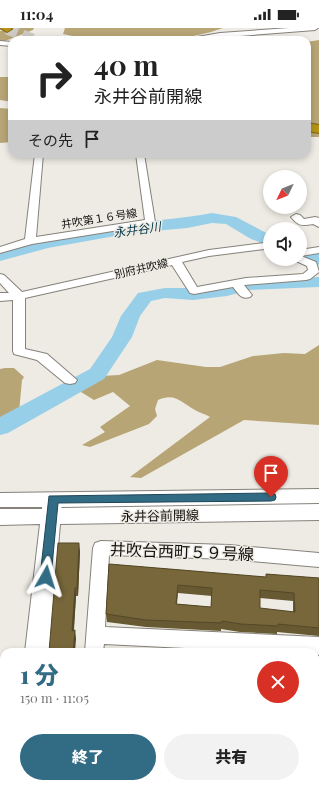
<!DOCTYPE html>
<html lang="ja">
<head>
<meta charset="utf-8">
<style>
  :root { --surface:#fff; --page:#f2f2f2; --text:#222; --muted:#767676; --accent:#316c84 }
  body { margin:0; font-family:"Playfair Display","Noto Sans JP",serif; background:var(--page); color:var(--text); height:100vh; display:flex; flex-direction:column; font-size:15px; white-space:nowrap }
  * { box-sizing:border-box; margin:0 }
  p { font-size:13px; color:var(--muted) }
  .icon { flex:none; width:22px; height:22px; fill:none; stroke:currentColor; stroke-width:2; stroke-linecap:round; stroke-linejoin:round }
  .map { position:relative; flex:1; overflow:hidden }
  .drawer { position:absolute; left:0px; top:620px; width:319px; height:140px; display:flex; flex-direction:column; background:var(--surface); border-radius:12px 12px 0 0; box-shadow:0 2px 6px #0003 }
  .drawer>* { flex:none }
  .guide { position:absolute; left:8px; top:8px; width:303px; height:122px; border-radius:12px; box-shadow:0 2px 6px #0003; background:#fff; color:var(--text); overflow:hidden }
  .needle { width:26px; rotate:227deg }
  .tools { position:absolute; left:263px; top:142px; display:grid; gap:8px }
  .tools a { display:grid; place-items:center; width:44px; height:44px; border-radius:50%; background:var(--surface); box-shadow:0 2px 6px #0003; font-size:20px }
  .pin { position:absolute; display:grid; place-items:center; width:34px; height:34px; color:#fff; margin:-41px -17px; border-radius:50% 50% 50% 0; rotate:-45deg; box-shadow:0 0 4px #0007 }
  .pin .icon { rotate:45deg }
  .me { position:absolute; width:44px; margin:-22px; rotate:6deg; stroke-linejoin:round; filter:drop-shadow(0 0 3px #0008) }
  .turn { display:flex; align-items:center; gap:14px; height:84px; padding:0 20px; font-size:18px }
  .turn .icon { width:52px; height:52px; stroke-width:2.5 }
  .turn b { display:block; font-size:28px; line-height:34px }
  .then { display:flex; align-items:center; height:38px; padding:0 20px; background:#0003; gap:8px; font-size:15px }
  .round { display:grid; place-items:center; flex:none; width:42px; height:42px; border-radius:21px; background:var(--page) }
  .summary { display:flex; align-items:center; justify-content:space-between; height:68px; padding:0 20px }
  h1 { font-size:24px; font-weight:800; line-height:30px; color:var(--accent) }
  .button { display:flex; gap:8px; margin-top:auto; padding:8px 20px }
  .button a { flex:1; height:46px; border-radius:24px; background:var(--accent); color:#fff; font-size:16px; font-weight:800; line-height:46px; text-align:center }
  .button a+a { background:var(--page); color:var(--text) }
  .status { display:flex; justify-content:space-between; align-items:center; height:28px; padding:0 20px; background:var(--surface); direction:ltr }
  .status svg { height:11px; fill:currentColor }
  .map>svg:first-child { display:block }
  .green { fill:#cfc095 }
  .forest { fill:#b7a576 }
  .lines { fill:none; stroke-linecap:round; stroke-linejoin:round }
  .river { fill:#98cfe8; fill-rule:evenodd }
  .motorway-tunnel { stroke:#cdcac4; stroke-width:11; stroke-dasharray:11 5.5; stroke-linecap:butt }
  .minor-casing { stroke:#85827b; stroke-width:2 }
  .tertiary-casing { stroke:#85827b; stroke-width:2 }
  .motorway-casing { stroke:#7d6514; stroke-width:2 }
  .minor { fill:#fff; fill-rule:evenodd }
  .tertiary { fill:#fff; fill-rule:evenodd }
  .motorway { fill:#b69217; fill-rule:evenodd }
  .wall { fill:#675932; fill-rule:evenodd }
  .shaded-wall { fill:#544829 }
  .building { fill:#78673a; stroke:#544829; fill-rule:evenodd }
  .route { fill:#316c84; stroke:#204656 }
  .labels { text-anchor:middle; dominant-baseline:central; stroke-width:3; stroke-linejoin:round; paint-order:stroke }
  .far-street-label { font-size:11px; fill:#12110f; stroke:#eeebe4 }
  .far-water-label { font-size:12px; font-style:italic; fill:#003243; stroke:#eeebe4 }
  .street-label { font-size:13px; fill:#12110f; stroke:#eeebe4 }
  .near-street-label { font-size:16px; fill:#12110f; stroke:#eeebe4 }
</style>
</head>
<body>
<div class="status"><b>11:04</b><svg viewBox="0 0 49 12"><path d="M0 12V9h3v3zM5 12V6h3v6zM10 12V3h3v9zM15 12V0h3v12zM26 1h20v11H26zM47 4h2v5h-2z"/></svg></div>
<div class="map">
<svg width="319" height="760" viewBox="0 0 319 760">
  <rect width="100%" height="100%" fill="#eeebe4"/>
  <path class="green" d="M86,756H268L269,760H86Z"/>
  <g class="forest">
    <path d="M21,0H34L33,2L5,13H0V3Z"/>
    <path d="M65,0H223L211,4L176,12H91L63,6Z"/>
    <path d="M319,12V109H307V14Z"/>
    <path d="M0,49H12V74L0,72Z"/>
    <path d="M0,80L12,81V114L0,115Z"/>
    <path d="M319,317V397L244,392L141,450L130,449L210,389C205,386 200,385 195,382C182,375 175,364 158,372L155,381L157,388L149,396L90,419L82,417L105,404L100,399L130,378L113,364L94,372L81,364L84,359L101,348L119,347L157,332L206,339H220L253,328L284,325L305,326Z"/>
    <path d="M5,340H14L24,349L22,352L19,384L0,394V341Z"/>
  </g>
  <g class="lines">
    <g class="river">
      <path d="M212,185L236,189L270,207V218L251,211L226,196L212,195L187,200L132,205L48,220L0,233V223C43,211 88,201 133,195C159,192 186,190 212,185Z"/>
      <path d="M300,220L319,226V237L300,231Z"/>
      <path d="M319,249V259L249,262L227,268L193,272L165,270L151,273L140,288L132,309L104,351L8,405L0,407V389L90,341L112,309L121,288L138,265L165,260H193L226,258L248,252Z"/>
    </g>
    <path class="motorway-tunnel" d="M7,1L35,12"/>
    <defs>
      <g id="minor">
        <path d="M289,0H318L315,2L188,12L191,10L220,5Z"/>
        <path d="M0,13L12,14V18L0,17Z"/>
        <path d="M35,126H43L36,209L145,192L136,126H144L155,194L150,197L32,216L0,225V219L25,211Z"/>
        <path d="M296,186L300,187L304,191L315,189L319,190V199L313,196C302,198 298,198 291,189Z"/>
        <path d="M264,215L270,216V222L264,221L209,228L182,234L197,259L246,250L303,246L308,242L307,238L296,233L295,231H300V222L319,219V225L301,228L316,234L319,244L310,251L306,252L244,257L252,267L250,269C241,272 238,265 233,259L194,266L190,265L172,237L25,270V321L47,326L77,352L75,355L70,356L65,355L37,332L14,326L13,323V272L0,273V265H9L0,255V246L4,247L22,264L209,222Z"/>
        <path d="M101,513L229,517L319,525V539L229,531L109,527L105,599L319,609V627L315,626V624H266L104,616L103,624H85L93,520L95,515Z"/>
        <path d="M315,712L319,713V733L315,732Z"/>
        <rect x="75" y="756" width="22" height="4"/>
      </g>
      <g id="tertiary">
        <path d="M319,461V475L62,479L61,480L319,476V492L60,496L49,624H25L40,496L0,497V481H42V479H0V465Z"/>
        <rect x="9" y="756" width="26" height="4"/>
      </g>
      <g id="motorway">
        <path d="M0,0H11L12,1L7,4Z"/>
        <path d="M307,95L319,97V105L307,103Z"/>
      </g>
    </defs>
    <use href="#minor" class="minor-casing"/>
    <use href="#tertiary" class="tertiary-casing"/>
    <use href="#motorway" class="motorway-casing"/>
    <use href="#minor" class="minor"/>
    <use href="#tertiary" class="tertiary"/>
    <use href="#motorway" class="motorway"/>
  </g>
  <g class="wall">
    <path d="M80,523L78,568H76L74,602L76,611L49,624Z"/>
    <path d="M109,536L266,549V546L319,550V608L277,604V606L240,604L221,601V603L146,599L107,594L106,586ZM178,565L212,568L211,579L177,576ZM260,570L293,573V584L260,580Z"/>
    <path d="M315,641L319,642V670H315Z"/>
    <path d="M315,683H319V711L315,710Z"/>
  </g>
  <g class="shaded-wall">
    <path d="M79,515L80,523L78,568L77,560Z"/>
    <path d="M75,560L76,568L73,611L72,603Z"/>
    <path d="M75,602L76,611L75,624H73Z"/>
    <rect x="63" y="756" width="2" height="4"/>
  </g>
  <g class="building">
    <path d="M58,515H79L77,560H75L72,603L75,602L73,624H49Z"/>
    <path d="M109,536L266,549V546L319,550V600L278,596V598L241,596L222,593V595L146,592L106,586ZM178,557L212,560L211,579L176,576ZM260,562L294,565L295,584L260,580Z"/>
    <path d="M315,641L319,642V663H315Z"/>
    <rect x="315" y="683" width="4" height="20"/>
    <path d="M315,755H319V760H278L277,756H315Z"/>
    <rect x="36" y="756" width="27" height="4"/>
  </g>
  <path class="route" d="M271,465L275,466L276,469L275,472L271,473L58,475L51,549L50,552L46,554L41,552L40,549L49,468Z"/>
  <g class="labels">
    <g class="far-street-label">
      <text transform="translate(99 190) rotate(-9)">井吹第１６号線</text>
      <text transform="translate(141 240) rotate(-13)">別府井吹線</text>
    </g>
    <g class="far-water-label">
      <text transform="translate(137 201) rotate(-8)">永井谷川</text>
    </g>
    <g class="street-label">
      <text transform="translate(160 487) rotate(-1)">永井谷前開線</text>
    </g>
    <g class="near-street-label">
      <text transform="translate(182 523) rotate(2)">井吹台西町５９号線</text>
    </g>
  </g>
</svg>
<div class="tools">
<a><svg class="needle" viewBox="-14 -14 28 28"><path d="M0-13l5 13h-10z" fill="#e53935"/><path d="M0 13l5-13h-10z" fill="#767676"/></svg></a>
<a><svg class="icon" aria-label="sound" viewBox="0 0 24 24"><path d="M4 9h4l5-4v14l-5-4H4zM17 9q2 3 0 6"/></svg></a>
</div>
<div class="pin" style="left:271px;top:469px;background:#d93025"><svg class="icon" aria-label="arrive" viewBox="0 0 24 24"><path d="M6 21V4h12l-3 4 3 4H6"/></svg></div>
<svg class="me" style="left:46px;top:549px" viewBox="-20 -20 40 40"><path d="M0-17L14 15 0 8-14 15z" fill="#316c84" stroke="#fff" stroke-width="4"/></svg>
<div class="guide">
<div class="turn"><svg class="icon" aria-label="right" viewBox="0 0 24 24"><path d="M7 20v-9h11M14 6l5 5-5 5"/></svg><div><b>40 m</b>永井谷前開線</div></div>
<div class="then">その先<svg class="icon" aria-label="arrive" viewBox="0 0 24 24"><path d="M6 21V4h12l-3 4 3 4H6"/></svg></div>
</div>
<section class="drawer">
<div class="summary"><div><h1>1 分</h1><p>150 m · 11:05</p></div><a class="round" style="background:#d93025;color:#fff"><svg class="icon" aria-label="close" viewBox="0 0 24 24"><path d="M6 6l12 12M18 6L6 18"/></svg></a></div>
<div class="button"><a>終了</a><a>共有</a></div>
</section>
</div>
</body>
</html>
